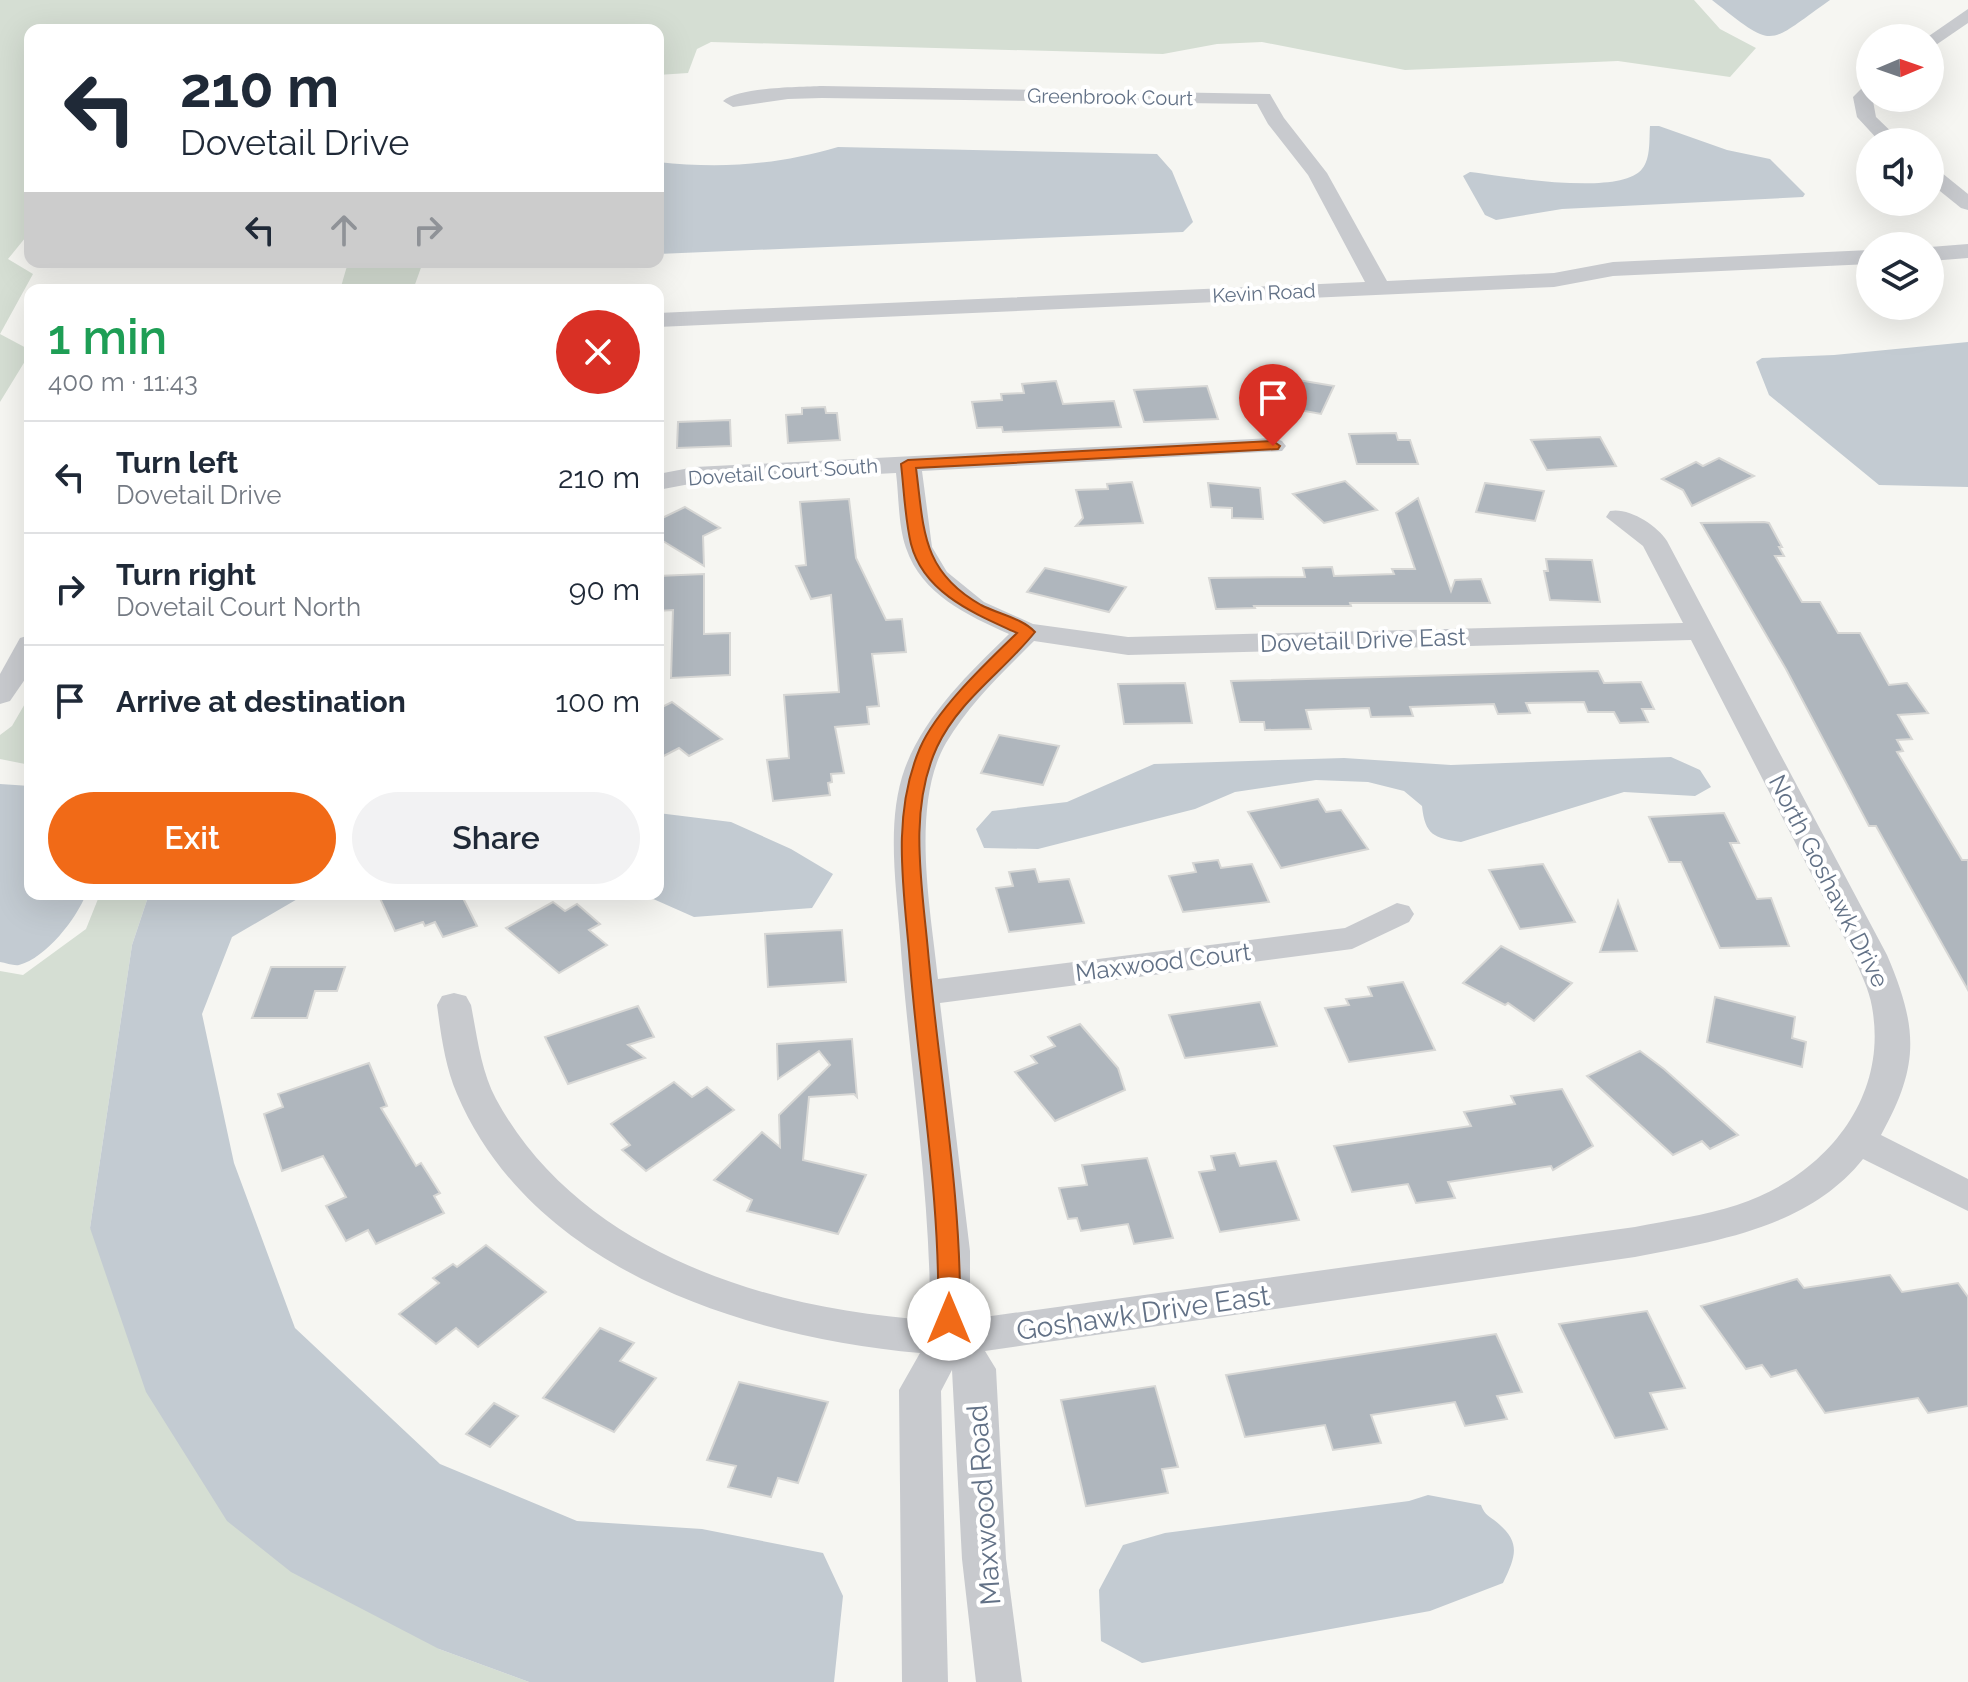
<!DOCTYPE html>
<html lang="en">
<head>
<meta charset="utf-8">
<style>
  :root { --surface:#fff; --page:#f2f2f3; --text:#1f2937; --muted:#747a83; --line:#e0e1e3; --accent:#f16a17 }
  body { margin:0; font-family:Raleway,sans-serif; background:var(--page); color:var(--text); height:100vh; display:flex; flex-direction:column; font-size:30px; white-space:nowrap }
  * { box-sizing:border-box; margin:0 }
  p { font-size:26px; color:var(--muted) }
  .icon { flex:none; width:44px; height:44px; fill:none; stroke:currentColor; stroke-width:2; stroke-linecap:round; stroke-linejoin:round }
  .map { position:relative; flex:1; overflow:hidden }
  .panel { position:absolute; left:24px; top:284px; width:640px; height:616px; display:flex; flex-direction:column; background:var(--surface); border-radius:16px; box-shadow:0 8px 32px #0002 }
  .panel>* { flex:none }
  .guide { position:absolute; left:24px; top:24px; width:640px; height:244px; border-radius:16px; box-shadow:0 8px 32px #0002; background:#fff; color:var(--text); overflow:hidden }
  .needle { width:52px; rotate:88deg }
  .tools { position:absolute; left:1856px; top:24px; display:grid; gap:16px }
  .tools a { display:grid; place-items:center; width:88px; height:88px; border-radius:50%; background:var(--surface); box-shadow:0 8px 32px #0002; font-size:40px }
  .pin { position:absolute; display:grid; place-items:center; width:68px; height:68px; color:#fff; margin:-82px -34px; border-radius:50% 50% 50% 0; rotate:-45deg; box-shadow:0 0 8px #0007 }
  .pin .icon { rotate:45deg }
  .me { position:absolute; width:88px; margin:-44px; rotate:0deg; stroke-linejoin:round; filter:drop-shadow(0 0 6px #0008) }
  .turn { display:flex; align-items:center; gap:28px; height:168px; padding:0 24px; font-size:36px }
  .turn .icon { width:104px; height:104px; stroke-width:2.5 }
  .turn b { display:block; font-size:56px; line-height:68px }
  .lanes { display:flex; align-items:center; height:76px; padding:0 24px; background:#0003; justify-content:center; gap:40px; direction:ltr }
  .lanes .off { opacity:.35 }
  .round { display:grid; place-items:center; flex:none; width:84px; height:84px; border-radius:42px; background:var(--page) }
  .headline { display:flex; align-items:center; justify-content:space-between; height:136px; padding:0 24px }
  h1 { font-size:48px; font-weight:600; line-height:60px; color:#1e9e55 }
  .primary-button { display:flex; gap:16px; margin-top:auto; padding:16px 24px }
  .primary-button a { flex:1; height:92px; border-radius:48px; background:var(--accent); color:#fff; font-size:32px; font-weight:600; line-height:92px; text-align:center }
  .primary-button a+a { background:var(--page); color:var(--text) }
  ul { padding:0; list-style:none }
  li { display:flex; align-items:center; gap:24px; height:112px; padding:0 24px; border-top:2px solid var(--line) }
  li div { flex:1 }
  li b { display:block; font-size:30px }
  li em { font-style:normal }
  .map>svg:first-child { display:block }
  .green { fill:#d5ded3 }
  .water { fill:#c3cbd2 }
  .building { fill:#afb6bd; stroke:#d7d7d5; stroke-width:2 }
  .lines { fill:none; stroke-linecap:round; stroke-linejoin:round }
  .minor { fill:#c8cace; fill-rule:evenodd }
  .route { fill:#f16a17; stroke:#9d450f; stroke-width:2 }
  .labels { text-anchor:middle; dominant-baseline:central; stroke-width:8; stroke-linejoin:round; paint-order:stroke }
  .far-street-label { font-size:20px; fill:#627186; stroke:#fff }
  .street-label { font-size:24px; fill:#627186; stroke:#fff }
  .near-street-label { font-size:28px; fill:#627186; stroke:#fff }
</style>
</head>
<body>
<div class="map">
<svg width="1968" height="1682" viewBox="0 0 1968 1682">
  <rect width="100%" height="100%" fill="#f6f6f2"/>
  <g class="green">
    <path d="M0,0H1694L1720,29L1756,48L1730,77L1618,61L1405,70L1262,42L1217,44L1163,54L711,42L697,49L688,73L658,75V30H30V232L8,259L33,274L0,334L30,350V353L0,402Z"/>
    <path d="M341,262H423L413,290H340L347,266Z"/>
    <path d="M30,695V765L0,759V735L12,726Z"/>
    <path d="M100,894H149L132,945L90,1228L439,1649L529,1682H0V971L23,975L86,929Z"/>
  </g>
  <g class="water">
    <path d="M1712,0H1830C1765,46 1776,50 1712,0Z"/>
    <path d="M1650,126H1659L1727,150L1770,159L1805,194L1803,197L1562,209L1496,220L1485,215L1463,176L1470,172C1504,176 1620,197 1642,169C1651,159 1649,138 1650,126Z"/>
    <path d="M838,147L1157,154L1172,171L1193,222L1183,232L658,254V162C721,169 777,165 838,147Z"/>
    <path d="M1968,342V487L1879,485L1769,395L1756,362L1762,358L1834,355Z"/>
    <path d="M1671,757L1700,770L1711,787L1695,796L1624,792L1461,842C1434,838 1425,835 1422,806L1404,791L1368,782L1316,780L1235,792L1195,809L1038,849L984,848L976,829L992,811L1067,802L1154,764L1344,758L1451,765Z"/>
    <path d="M0,784L30,786V894H86C77,918 46,958 19,965C14,966 6,963 0,962Z"/>
    <path d="M658,813L731,822L791,849L833,874L812,908L694,917L642,894H658Z"/>
    <path d="M149,894H306L232,937L202,1014L234,1163L295,1328L440,1464L577,1521L702,1529L823,1553L843,1596L834,1682H529L439,1649L291,1572L227,1521L146,1392L90,1228L132,945Z"/>
    <path d="M1428,1495L1481,1505C1484,1513 1487,1515 1494,1520C1521,1541 1517,1554 1503,1583L1430,1611L1142,1663L1101,1641L1099,1590L1123,1545L1165,1533L1409,1501Z"/>
  </g>
  <g class="building">
    <path d="M1292,379L1334,386L1321,414L1277,406Z"/>
    <path d="M1056,381L1063,404L1114,401L1121,427L1003,432L1002,427L977,428L972,402L1002,400L1001,394L1024,393L1022,384Z"/>
    <path d="M1207,386L1218,419L1144,422L1134,390Z"/>
    <path d="M825,407L826,413H837L840,440L788,443L786,415L802,414V408Z"/>
    <path d="M730,420L731,446L677,448L678,422Z"/>
    <path d="M1396,433L1398,440H1410L1418,464H1357L1349,434Z"/>
    <path d="M1600,437L1616,466L1547,470L1531,440Z"/>
    <path d="M1719,458L1754,476L1692,506L1683,490L1662,479L1696,462L1703,466Z"/>
    <path d="M1345,481L1377,510L1324,523L1293,494Z"/>
    <path d="M1132,482L1143,523L1076,526L1083,518L1076,490L1108,489L1107,484Z"/>
    <path d="M1208,483L1260,488L1263,519L1232,518V508L1211,507Z"/>
    <path d="M1485,483L1544,491L1535,521L1476,512Z"/>
    <path d="M1418,498L1451,591L1455,580L1481,579L1490,603H1350L1351,606H1254L1255,608L1216,609L1209,578L1305,577L1303,568L1332,567L1334,576L1394,574L1392,569H1415L1396,513Z"/>
    <path d="M849,499L856,558L886,620L902,619L906,652L872,654L879,706L867,707L869,724L835,727L844,773L831,774L832,782L828,783L830,795L773,801L767,760L789,758L784,695L839,692L831,595L811,599L796,566L806,565L800,502Z"/>
    <path d="M685,507L720,528L703,536L704,566L658,538V520Z"/>
    <path d="M1764,522L1769,523L1782,547H1779L1784,556H1775L1802,602H1820L1838,633H1860L1889,685L1907,683L1928,713L1898,715L1912,739L1897,740L1903,751L1897,752L1962,860H1968V990L1876,826H1869L1786,669L1701,523Z"/>
    <path d="M1546,559L1592,560L1600,602L1550,600L1544,571H1548Z"/>
    <path d="M1045,568L1098,580L1126,587L1109,612L1027,592Z"/>
    <path d="M704,574V634L730,633V675L671,678L673,610L658,611V576Z"/>
    <path d="M1598,671L1604,683L1641,682L1654,709H1642L1648,722L1620,723L1614,712H1588L1584,702L1526,703L1530,713L1498,714L1494,704L1410,707L1413,716L1371,717L1369,708L1306,710L1311,729L1265,730L1264,722H1240L1231,681Z"/>
    <path d="M1185,683L1192,723L1124,724L1118,684Z"/>
    <path d="M672,702L722,739L689,756L679,748L658,759V709Z"/>
    <path d="M999,735L1059,746L1043,785L981,773Z"/>
    <path d="M1318,799L1326,812L1341,810L1368,849L1281,868L1248,812Z"/>
    <path d="M1724,813L1739,843H1730L1757,899L1771,898L1789,946L1720,948L1681,862H1669L1649,817Z"/>
    <path d="M1218,860L1221,868L1252,864L1269,902L1183,912L1169,876L1196,872L1193,863Z"/>
    <path d="M1543,864L1575,922L1520,929L1489,870Z"/>
    <path d="M1035,869L1039,882L1069,879L1084,923L1009,932L996,888L1013,886L1009,872Z"/>
    <path d="M378,894H461L477,926L443,937L435,922L425,926L423,922L395,931Z"/>
    <path d="M1618,901L1637,951L1600,952Z"/>
    <path d="M553,902L565,911L577,904L600,924L589,930L607,945L559,973L506,928Z"/>
    <path d="M842,930L846,982L768,987L765,934Z"/>
    <path d="M1501,946L1572,983L1534,1021L1508,1003L1505,1005L1463,983Z"/>
    <path d="M271,967H345L337,991H315L307,1018H252Z"/>
    <path d="M1403,982L1435,1050L1349,1062L1325,1008L1349,1005L1346,999L1372,996L1368,987Z"/>
    <path d="M1715,997L1795,1017L1792,1038L1806,1042L1802,1067L1707,1042Z"/>
    <path d="M1260,1002L1277,1046L1185,1058L1169,1015Z"/>
    <path d="M638,1006L654,1037L628,1045L645,1058L568,1084L545,1037Z"/>
    <path d="M1080,1024L1118,1068L1125,1090L1055,1121L1015,1072L1037,1063L1031,1056L1055,1046L1048,1037Z"/>
    <path d="M852,1039L857,1097L854,1094L809,1097L803,1160L866,1175L838,1234L747,1211L752,1200L714,1180L762,1132L780,1147L779,1115L830,1065L819,1051L778,1079L777,1044Z"/>
    <path d="M1640,1051L1664,1069L1738,1135L1710,1149L1702,1141L1673,1155L1587,1076Z"/>
    <path d="M369,1063L387,1106L381,1108L416,1166L421,1163L440,1193L434,1196L444,1213L376,1244L368,1230L346,1241L326,1206L346,1197L323,1156L282,1171L264,1114L283,1107L278,1094Z"/>
    <path d="M674,1082L692,1097L707,1087L734,1110L646,1171L622,1150L630,1145L611,1124Z"/>
    <path d="M1562,1089L1593,1146L1553,1170L1551,1166L1448,1182L1455,1198L1416,1203L1408,1184L1352,1192L1334,1146L1471,1126L1464,1112L1515,1104L1511,1096Z"/>
    <path d="M1235,1153L1240,1166L1276,1161L1299,1220L1220,1232L1199,1172L1215,1170L1211,1156Z"/>
    <path d="M1147,1158L1173,1238L1134,1244L1128,1224L1081,1231L1077,1218L1068,1219L1059,1188L1087,1185L1082,1165Z"/>
    <path d="M486,1245L546,1292L478,1347L456,1328L436,1344L399,1314L439,1283L433,1278L453,1264L457,1267Z"/>
    <path d="M1890,1275L1902,1292L1958,1283L1968,1297V1406L1928,1413L1918,1398L1825,1413L1796,1370L1771,1377L1762,1365L1746,1369L1701,1306L1797,1279L1804,1288Z"/>
    <path d="M1647,1311L1685,1388L1650,1393L1667,1429L1615,1438L1559,1324Z"/>
    <path d="M600,1328L634,1343L620,1361L656,1378L614,1432L543,1398Z"/>
    <path d="M1496,1334L1522,1392L1497,1396L1507,1419L1465,1426L1455,1402L1371,1415L1381,1443L1333,1450L1325,1425L1245,1437L1226,1375Z"/>
    <path d="M739,1382L828,1402L798,1483L778,1478L771,1497L728,1487L736,1466L707,1460Z"/>
    <path d="M1155,1386L1178,1467L1162,1469L1168,1493L1086,1506L1061,1400Z"/>
    <path d="M494,1403L518,1416L490,1447L466,1434Z"/>
  </g>
  <g class="lines">
    <g class="minor">
      <path d="M1968,9V23L1930,49V38H1926Z"/>
      <path d="M1870,85L1876,117L1902,142H1880L1857,117L1853,97L1863,87Z"/>
      <path d="M822,86L1270,94L1284,118L1327,173L1387,281L1554,273L1613,262L1870,250V264L1613,276L1554,287L658,327V313L1365,282L1308,175L1268,124L1257,104L822,98L788,99L733,107L723,101C738,87 800,87 822,86Z"/>
      <path d="M1930,167L1937,169L1968,194V210L1961,208L1930,183Z"/>
      <path d="M1968,244V258L1930,261V247Z"/>
      <path d="M1273,438L1282,441L1286,446L1282,451L922,471L932,547L947,572L984,602L1033,624L1128,637L1683,623L1643,546L1606,517L1610,511C1628,507 1657,525 1667,541L1887,955C1918,1028 1920,1065 1881,1135L1968,1179V1211L1863,1159C1808,1228 1716,1241 1635,1257L985,1351L996,1369L1006,1559L1022,1682H976L962,1559L952,1370L941,1391L948,1682H902L899,1390L920,1353C745,1337 532,1270 457,1094C445,1066 441,1035 437,1005L442,996L454,993L466,996L471,1005C477,1036 481,1071 496,1099C579,1252 767,1310 930,1320C931,1192 909,1065 900,937C896,883 886,820 905,768C925,715 969,673 1009,634C967,615 922,595 906,548C898,525 899,496 896,473L695,483L658,490V474L695,467ZM1691,640L1853,955C1860,972 1869,989 1872,1007C1889,1100 1823,1177 1737,1205C1704,1216 1669,1220 1635,1227L970,1319V1251L940,1003L1352,949L1409,922L1414,914L1409,906L1397,903L1345,928L938,979C931,911 910,805 946,743C969,704 1002,673 1034,641L1128,655Z"/>
      <path d="M30,635V672L10,701L0,704V674L20,638Z"/>
    </g>
  </g>
  <path class="route" d="M1273,441L1280,446L1278,449L916,468C924,529 921,571 981,605C998,614 1022,618 1035,632C1004,671 959,700 937,747C908,810 922,884 928,951C939,1074 962,1196 960,1319L957,1326L949,1329L941,1326L938,1319C941,1197 918,1074 909,951C903,884 892,813 920,748C937,709 986,663 1017,633C976,614 924,594 911,544C905,519 904,490 901,464L908,460Z"/>
  <g class="labels">
    <g class="far-street-label">
      <text transform="translate(1110 97) rotate(1)">Greenbrook Court</text>
      <text transform="translate(1264 293) rotate(-3)">Kevin Road</text>
      <text transform="translate(783 472) rotate(-4)">Dovetail Court South</text>
    </g>
    <g class="street-label">
      <text transform="translate(1363 640) rotate(-2)">Dovetail Drive East</text>
      <text transform="translate(1829 881) rotate(63)">North Goshawk Drive</text>
      <text transform="translate(1163 962) rotate(-7)">Maxwood Court</text>
    </g>
    <g class="near-street-label">
      <text transform="translate(1143 1313) rotate(-8)">Goshawk Drive East</text>
      <text transform="translate(984 1505) rotate(-94)">Maxwood Road</text>
    </g>
  </g>
</svg>
<div class="tools">
<a><svg class="needle" viewBox="-14 -14 28 28"><path d="M0-13l5 13h-10z" fill="#e53935"/><path d="M0 13l5-13h-10z" fill="#747a83"/></svg></a>
<a><svg class="icon" aria-label="sound" viewBox="0 0 24 24"><path d="M4 9h4l5-4v14l-5-4H4zM17 9q2 3 0 6"/></svg></a>
<a><svg class="icon" aria-label="layers" viewBox="0 0 24 24"><path d="M12 4l9 5-9 5-9-5zM3 14l9 5 9-5"/></svg></a>
</div>
<div class="pin" style="left:1273px;top:446px;background:#d93025"><svg class="icon" aria-label="arrive" viewBox="0 0 24 24"><path d="M6 21V4h12l-3 4 3 4H6"/></svg></div>
<svg class="me" style="left:949px;top:1319px" viewBox="-20 -20 40 40"><circle r="19" fill="#fff"/><path d="M0-13L10 11 0 6-10 11z" fill="#f16a17"/></svg>
<div class="guide">
<div class="turn"><svg class="icon" aria-label="left" viewBox="0 0 24 24"><path d="M17 20v-9H6M10 6l-5 5 5 5"/></svg><div><b>210 m</b>Dovetail Drive</div></div>
<div class="lanes"><svg class="icon" aria-label="left" viewBox="0 0 24 24"><path d="M17 20v-9H6M10 6l-5 5 5 5"/></svg><svg class="icon off" aria-label="ahead" viewBox="0 0 24 24"><path d="M12 20V5M6 11l6-6 6 6"/></svg><svg class="icon off" aria-label="right" viewBox="0 0 24 24"><path d="M7 20v-9h11M14 6l5 5-5 5"/></svg></div>
</div>
<section class="panel">
<div class="headline"><div><h1>1 min</h1><p>400 m · 11:43</p></div><a class="round" style="background:#d93025;color:#fff"><svg class="icon" aria-label="close" viewBox="0 0 24 24"><path d="M6 6l12 12M18 6L6 18"/></svg></a></div>
<ul>
<li><svg class="icon" aria-label="left" viewBox="0 0 24 24"><path d="M17 20v-9H6M10 6l-5 5 5 5"/></svg><div><b>Turn left</b><p>Dovetail Drive</p></div><em>210 m</em></li>
<li><svg class="icon" aria-label="right" viewBox="0 0 24 24"><path d="M7 20v-9h11M14 6l5 5-5 5"/></svg><div><b>Turn right</b><p>Dovetail Court North</p></div><em>90 m</em></li>
<li><svg class="icon" aria-label="arrive" viewBox="0 0 24 24"><path d="M6 21V4h12l-3 4 3 4H6"/></svg><div><b>Arrive at destination</b></div><em>100 m</em></li>
</ul>
<div class="primary-button"><a>Exit</a><a>Share</a></div>
</section>
</div>
</body>
</html>
